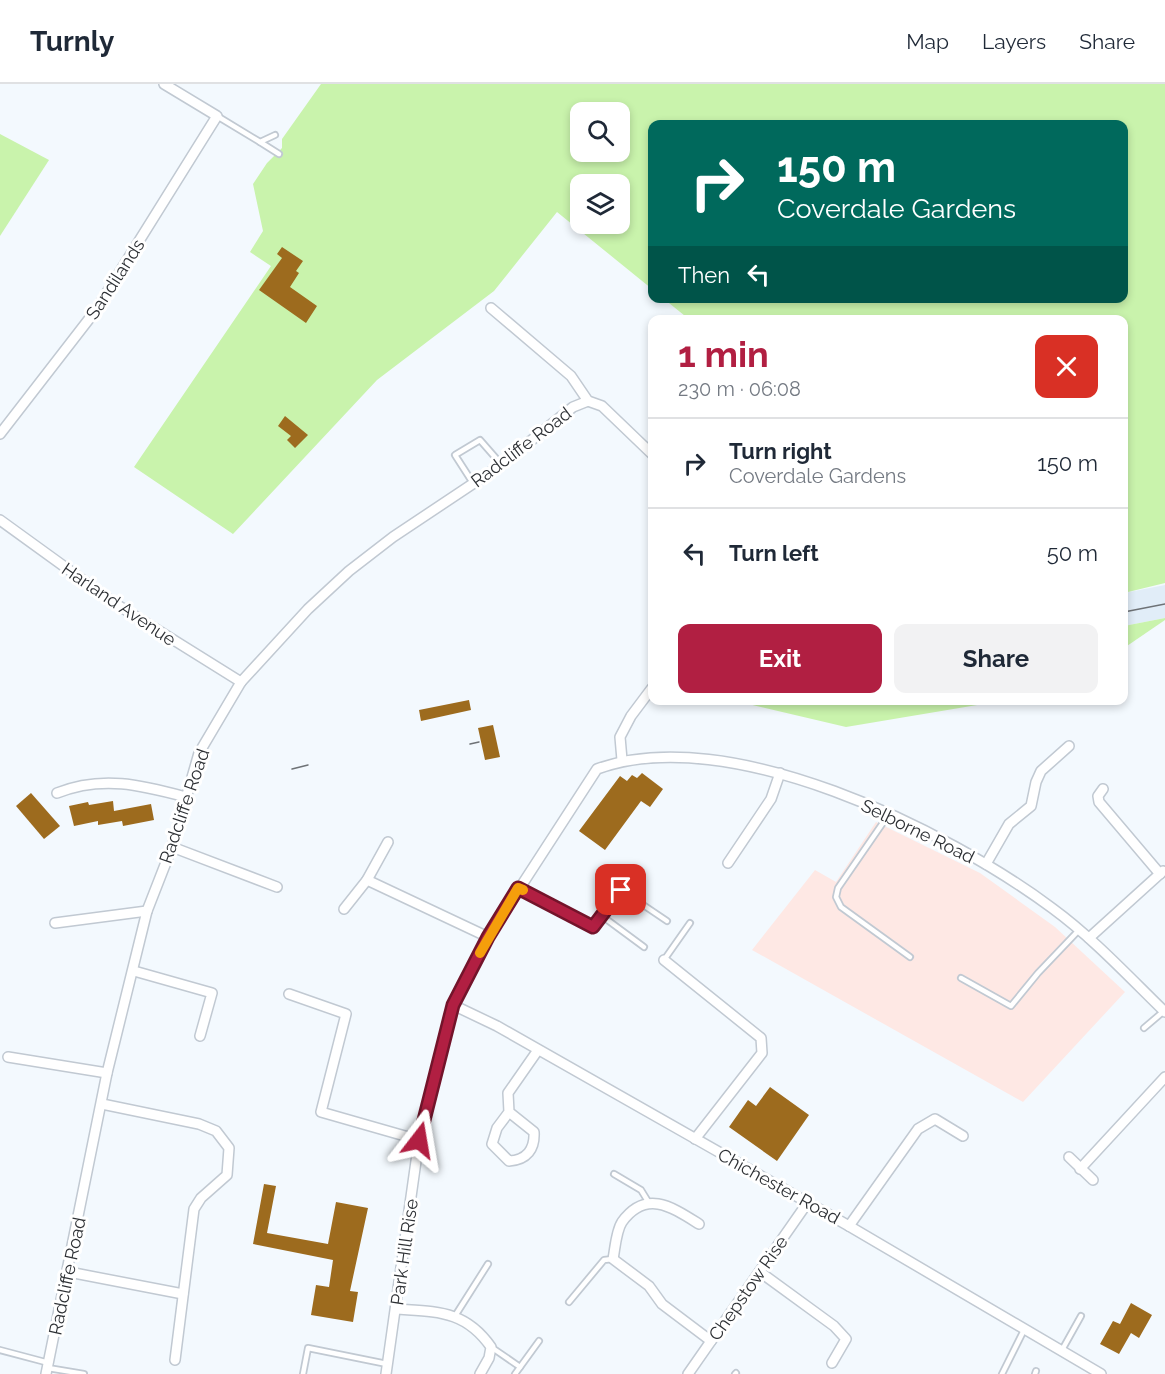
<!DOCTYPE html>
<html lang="en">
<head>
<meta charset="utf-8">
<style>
  :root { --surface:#fff; --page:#f2f2f3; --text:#1f2937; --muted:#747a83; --line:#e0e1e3; --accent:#b11f42 }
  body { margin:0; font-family:Raleway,sans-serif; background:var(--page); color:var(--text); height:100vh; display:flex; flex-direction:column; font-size:22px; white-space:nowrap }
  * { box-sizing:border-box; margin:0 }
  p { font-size:20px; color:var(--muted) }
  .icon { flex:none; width:33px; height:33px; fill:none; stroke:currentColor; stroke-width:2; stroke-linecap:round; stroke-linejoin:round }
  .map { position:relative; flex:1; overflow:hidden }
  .sheet { position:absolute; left:648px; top:231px; width:480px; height:390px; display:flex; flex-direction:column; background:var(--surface); border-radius:12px; box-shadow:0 3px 9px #0003 }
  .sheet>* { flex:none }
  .hud { position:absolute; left:648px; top:36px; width:480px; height:183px; border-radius:12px; box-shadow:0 3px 9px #0003; background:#00695c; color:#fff; overflow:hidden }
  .controls { position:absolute; left:570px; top:18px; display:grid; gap:12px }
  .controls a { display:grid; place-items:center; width:60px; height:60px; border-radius:12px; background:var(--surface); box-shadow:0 3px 9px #0003; font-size:30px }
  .pin { position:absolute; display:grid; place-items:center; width:51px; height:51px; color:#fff; margin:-26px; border-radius:12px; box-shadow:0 3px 9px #0006 }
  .me { position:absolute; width:66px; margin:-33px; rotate:14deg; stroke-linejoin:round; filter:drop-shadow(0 0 4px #0008) }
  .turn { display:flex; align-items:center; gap:21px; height:126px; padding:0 30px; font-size:27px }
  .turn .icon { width:78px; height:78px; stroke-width:2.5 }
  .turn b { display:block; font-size:42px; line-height:51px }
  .then { display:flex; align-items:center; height:57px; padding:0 30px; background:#0003; gap:12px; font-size:22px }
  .round { display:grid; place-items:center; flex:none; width:63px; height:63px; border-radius:12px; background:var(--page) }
  .headline { display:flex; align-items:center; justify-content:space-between; height:102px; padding:0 30px }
  h1 { font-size:36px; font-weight:700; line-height:45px; color:var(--accent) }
  .primary-button { display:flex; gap:12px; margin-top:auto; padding:12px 30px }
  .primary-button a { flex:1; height:69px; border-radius:12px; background:var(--accent); color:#fff; font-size:24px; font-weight:700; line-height:69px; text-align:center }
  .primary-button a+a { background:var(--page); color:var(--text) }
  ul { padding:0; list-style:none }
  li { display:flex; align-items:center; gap:18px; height:90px; padding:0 30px; border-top:2px solid var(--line) }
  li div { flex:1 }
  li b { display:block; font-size:22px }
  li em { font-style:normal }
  header { display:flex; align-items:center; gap:36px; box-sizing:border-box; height:84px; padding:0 30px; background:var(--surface); border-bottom:2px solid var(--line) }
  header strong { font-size:28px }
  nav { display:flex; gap:33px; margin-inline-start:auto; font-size:21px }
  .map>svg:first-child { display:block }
  .built { fill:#e1edf8 }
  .education { fill:#fee8e4 }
  .green { fill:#c9f3ac; fill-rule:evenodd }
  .building { fill:#9d6b1e }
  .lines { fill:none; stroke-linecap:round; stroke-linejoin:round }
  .service-casing { stroke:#c1c9d2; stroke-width:8 }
  .minor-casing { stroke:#c1c9d2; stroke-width:12 }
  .service { stroke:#fff; stroke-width:4.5 }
  .minor { stroke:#fff; stroke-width:9 }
  .tram { stroke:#6e7276; stroke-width:1.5 }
  .route-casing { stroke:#73142b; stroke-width:15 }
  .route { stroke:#b11f42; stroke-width:10 }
  .slow { stroke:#f59e0b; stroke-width:10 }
  .labels { text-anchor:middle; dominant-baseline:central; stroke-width:6; stroke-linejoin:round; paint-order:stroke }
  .street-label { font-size:18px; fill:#2e3135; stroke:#fff }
</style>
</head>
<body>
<header>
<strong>Turnly</strong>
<nav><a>Map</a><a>Layers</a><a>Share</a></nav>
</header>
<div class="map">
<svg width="1165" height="1290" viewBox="0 0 1165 1290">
  <rect width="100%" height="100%" fill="#f3f9fe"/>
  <path class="built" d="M1165,501V534L1124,542V509Z"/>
  <path class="education" d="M876,738L980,789L1055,843L1125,908L1023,1018L752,866L815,786L836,798Z"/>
  <g class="green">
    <path d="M321,0H1165V499L1124,509V236H690L664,215L1124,214V40H652V205L557,128L494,207L377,296L233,450L134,383L271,182L250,168L263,147L253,100L267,79L282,64V55ZM580,28H620V68H580ZM580,100H620V140H580Z"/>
    <path d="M0,50L49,76L0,152Z"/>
    <path d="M1165,534V536L1124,564V542Z"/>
    <path d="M744,617V616L1001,617L846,643L744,619Z"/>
  </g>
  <g class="building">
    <path d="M282,163L303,177L296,187L299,189L290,203L317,222L306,239L259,206L282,174L277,170Z"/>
    <path d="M285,332L308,351L295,364L287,356L291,352L278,342Z"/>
    <path d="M469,616L471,626L421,637L419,626Z"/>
    <path d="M493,641L500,673L485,676L478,644Z"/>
    <path d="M642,689L663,705L650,723L641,717L605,766L579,747L620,692L627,697L632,691L637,694Z"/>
    <path d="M31,709L60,742L44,755L16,722Z"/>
    <path d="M113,717L114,727L151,720L154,736L123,742L122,737L98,741V737L74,742L69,722L88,718L89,721Z"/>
    <path d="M770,1003L809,1031L777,1077L729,1043L748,1016L756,1022Z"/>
    <path d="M264,1100L276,1102L267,1149L328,1160L336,1118L368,1124L350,1207L358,1208L353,1238L311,1231L316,1201L329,1203L333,1176L253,1160Z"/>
    <path d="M1131,1219L1152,1231L1139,1254L1131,1249L1119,1270L1100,1260L1113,1237L1120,1240Z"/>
  </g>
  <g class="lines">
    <defs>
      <g id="service">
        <path d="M217,32L260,58L275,51"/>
        <path d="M260,58L279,70"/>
        <path d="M473,399L455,371L480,356L501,380"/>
        <path d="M889,730L838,804L836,813L841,823L910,873"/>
        <path d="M518,804L593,843L621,806L667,837"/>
        <path d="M602,832L644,863"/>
        <path d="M664,876L690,839"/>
        <path d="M961,894L1011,922L1038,889L1079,846"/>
        <path d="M1144,944L1164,927"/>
        <path d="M614,1090L641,1106L649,1119"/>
        <path d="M569,1218L604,1176L613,1175"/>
        <path d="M455,1232L488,1180"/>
        <path d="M491,1263L520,1283"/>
        <path d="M0,1266L49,1279"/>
        <path d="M1062,1266L1081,1232"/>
        <path d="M48,1284L84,1290"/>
        <path d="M303,1290L308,1264L387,1280"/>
        <path d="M515,1290L539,1257"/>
        <path d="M735,1290L736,1289"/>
        <path d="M1002,1290L1024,1246"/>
        <path d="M1035,1290L1036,1287"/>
      </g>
      <g id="minor">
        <path d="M491,224L571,292L588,317L602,322L652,370"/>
        <path d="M0,350L96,226L217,32L164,0"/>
        <path d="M0,436L116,520L241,598"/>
        <path d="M622,676L620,653L631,632L652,604"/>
        <path d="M1103,705L1098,712L1099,718L1160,790"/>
        <path d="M57,709C102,691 141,701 186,713"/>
        <path d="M172,763L277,803"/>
        <path d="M728,779L771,715L780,689"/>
        <path d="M986,780L1009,740L1031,722L1036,698L1041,687L1069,662"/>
        <path d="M367,796L488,853"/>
        <path d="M344,825L367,796L388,758"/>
        <path d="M55,839L147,827"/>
        <path d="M1089,854L1163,787"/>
        <path d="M664,876L761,954L762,969L695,1055"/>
        <path d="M134,887L212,909L200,952"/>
        <path d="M289,910L346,930L321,1028L419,1056"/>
        <path d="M453,921L497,942L849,1142L1101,1290"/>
        <path d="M8,973L107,989"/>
        <path d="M102,1020L199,1040L216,1047L229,1064L227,1091L201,1114L194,1125L175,1276"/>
        <path d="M509,1028L534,1048C535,1065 527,1076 509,1077L492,1060L497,1044L509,1028L508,1009L538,966"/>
        <path d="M1069,1073L1093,1096"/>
        <path d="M1080,1085L1165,993"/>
        <path d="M699,1140C672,1123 646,1105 622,1138C616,1147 615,1165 613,1175L649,1202L662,1220L711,1257"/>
        <path d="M849,1142L918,1045L935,1035L963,1052"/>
        <path d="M69,1188L183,1210"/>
        <path d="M760,1188L834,1242L846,1255L832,1279"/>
        <path d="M396,1225C437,1228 465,1226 491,1263L489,1274L480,1290"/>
        <path d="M46,1290L107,989L147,827L172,763L199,669L241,598L308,525L349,487L393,453L498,383L573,323L588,317"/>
        <path d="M386,1290L419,1056L453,921L488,853L597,685C728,637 947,746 1052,824C1093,854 1128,892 1165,928"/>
        <path d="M688,1290L808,1118"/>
      </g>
    </defs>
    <use href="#service" class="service-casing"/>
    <use href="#minor" class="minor-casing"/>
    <use href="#service" class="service"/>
    <use href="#minor" class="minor"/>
    <g class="tram">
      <path d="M1124,528L1165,520"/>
      <path d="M470,660L479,658"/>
      <path d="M292,685L308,681"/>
    </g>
  </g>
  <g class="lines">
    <defs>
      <path id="route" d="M419,1056L453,921L488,853L518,804L593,843L621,806"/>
    </defs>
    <use href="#route" class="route-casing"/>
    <use href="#route" class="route"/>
    <path class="slow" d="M480,869L518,804L523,806"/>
  </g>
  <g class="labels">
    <g class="street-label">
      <text transform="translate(115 195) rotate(-57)">Sandilands</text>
      <text transform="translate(521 363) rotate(-37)">Radcliffe Road</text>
      <text transform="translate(119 520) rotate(34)">Harland Avenue</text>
      <text transform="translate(184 722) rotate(-71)">Radcliffe Road</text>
      <text transform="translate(918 747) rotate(26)">Selborne Road</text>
      <text transform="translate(779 1102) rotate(29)">Chichester Road</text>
      <text transform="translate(404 1168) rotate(-82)">Park Hill Rise</text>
      <text transform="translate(67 1192) rotate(-78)">Radcliffe Road</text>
      <text transform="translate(748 1204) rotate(-55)">Chepstow Rise</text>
    </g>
  </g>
</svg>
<div class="controls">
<a><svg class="icon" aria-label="search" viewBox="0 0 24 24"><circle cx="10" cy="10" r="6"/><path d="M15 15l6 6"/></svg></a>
<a><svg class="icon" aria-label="layers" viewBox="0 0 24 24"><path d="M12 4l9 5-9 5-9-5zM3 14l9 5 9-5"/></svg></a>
</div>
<div class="pin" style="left:621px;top:806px;background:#d93025"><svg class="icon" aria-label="arrive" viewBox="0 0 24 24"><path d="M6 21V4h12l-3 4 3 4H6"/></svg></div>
<svg class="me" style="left:419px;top:1056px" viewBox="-20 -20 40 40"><path d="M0-17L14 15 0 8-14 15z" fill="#b11f42" stroke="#fff" stroke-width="4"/></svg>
<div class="hud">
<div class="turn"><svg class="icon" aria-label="right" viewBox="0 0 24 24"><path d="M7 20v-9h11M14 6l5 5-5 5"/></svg><div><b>150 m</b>Coverdale Gardens</div></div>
<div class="then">Then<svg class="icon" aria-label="left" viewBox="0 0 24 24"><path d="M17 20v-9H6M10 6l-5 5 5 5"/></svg></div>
</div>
<section class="sheet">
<div class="headline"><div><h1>1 min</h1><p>230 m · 06:08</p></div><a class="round" style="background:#d93025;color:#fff"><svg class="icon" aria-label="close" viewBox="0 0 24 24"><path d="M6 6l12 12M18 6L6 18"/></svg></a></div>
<ul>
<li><svg class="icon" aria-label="right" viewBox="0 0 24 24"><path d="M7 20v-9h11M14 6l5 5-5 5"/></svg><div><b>Turn right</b><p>Coverdale Gardens</p></div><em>150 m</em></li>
<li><svg class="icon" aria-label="left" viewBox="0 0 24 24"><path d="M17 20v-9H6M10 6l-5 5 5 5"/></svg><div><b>Turn left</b></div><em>50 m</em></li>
</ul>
<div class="primary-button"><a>Exit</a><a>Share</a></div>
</section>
</div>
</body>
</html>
